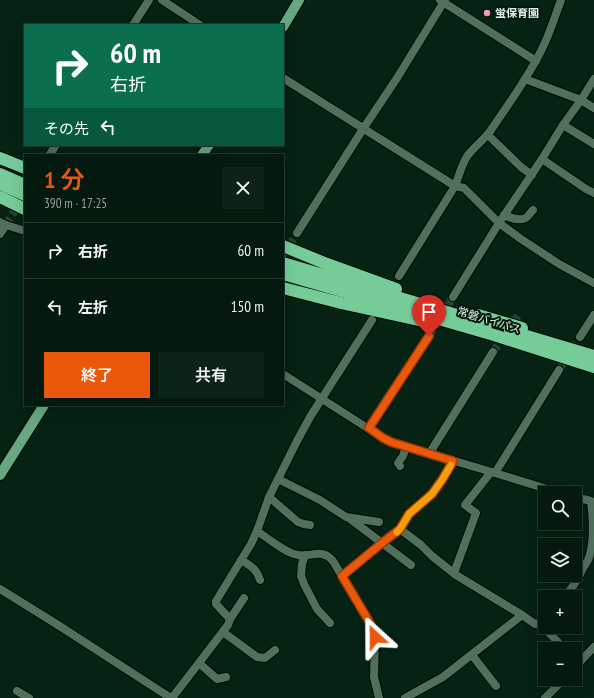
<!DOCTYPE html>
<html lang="ja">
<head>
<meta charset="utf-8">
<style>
  :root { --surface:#041a0e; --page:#0d2317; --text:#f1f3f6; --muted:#97a19e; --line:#25382e; --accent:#ea580c }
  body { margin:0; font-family:"PT Sans Narrow","Noto Sans JP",sans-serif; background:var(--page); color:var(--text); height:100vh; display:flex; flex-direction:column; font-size:15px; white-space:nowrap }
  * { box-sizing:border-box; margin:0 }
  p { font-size:13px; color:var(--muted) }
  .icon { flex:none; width:22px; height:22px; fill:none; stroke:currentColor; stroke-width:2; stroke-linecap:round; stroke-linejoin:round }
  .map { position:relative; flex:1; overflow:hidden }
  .drawer { position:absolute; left:24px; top:154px; width:260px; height:252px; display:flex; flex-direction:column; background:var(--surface); border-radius:0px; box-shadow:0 4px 16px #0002,0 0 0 1px var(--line) }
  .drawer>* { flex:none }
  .hud { position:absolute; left:24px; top:24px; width:260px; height:122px; border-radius:0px; box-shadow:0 4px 16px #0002,0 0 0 1px var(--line); background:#0b6e4f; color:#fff; overflow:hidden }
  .fabs { position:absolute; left:538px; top:486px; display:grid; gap:8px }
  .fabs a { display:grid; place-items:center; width:44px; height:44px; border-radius:0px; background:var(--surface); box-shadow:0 4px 16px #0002,0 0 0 1px var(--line); font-size:20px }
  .pin { position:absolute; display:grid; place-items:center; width:34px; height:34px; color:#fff; margin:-41px -17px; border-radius:50% 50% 50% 0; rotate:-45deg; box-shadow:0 0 4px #0007 }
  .pin .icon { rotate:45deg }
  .me { position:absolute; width:44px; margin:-22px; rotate:336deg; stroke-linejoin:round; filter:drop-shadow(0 0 3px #0008) }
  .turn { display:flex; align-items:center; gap:14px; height:84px; padding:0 20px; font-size:18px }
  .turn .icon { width:52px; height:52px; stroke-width:2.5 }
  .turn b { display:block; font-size:28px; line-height:34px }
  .then { display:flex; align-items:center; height:38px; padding:0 20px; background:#0003; gap:8px; font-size:15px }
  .round { display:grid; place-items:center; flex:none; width:42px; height:42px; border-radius:0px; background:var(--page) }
  .overview { display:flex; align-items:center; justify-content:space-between; height:68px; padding:0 20px }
  h1 { font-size:24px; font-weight:600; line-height:30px; color:var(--accent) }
  .action { display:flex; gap:8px; margin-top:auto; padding:8px 20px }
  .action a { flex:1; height:46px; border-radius:0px; background:var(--accent); color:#fff; font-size:16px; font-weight:600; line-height:46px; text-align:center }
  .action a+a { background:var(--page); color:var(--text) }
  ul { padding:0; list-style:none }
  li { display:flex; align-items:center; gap:12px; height:56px; padding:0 20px; border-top:1px solid var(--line) }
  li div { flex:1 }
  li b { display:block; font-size:15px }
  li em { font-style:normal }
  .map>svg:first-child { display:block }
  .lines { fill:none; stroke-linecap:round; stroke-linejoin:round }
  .minor-tunnel { stroke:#264233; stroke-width:8; stroke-dasharray:8 4; stroke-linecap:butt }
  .minor-casing { stroke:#000a03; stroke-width:10 }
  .major-casing { stroke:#000a03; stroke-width:12 }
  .highway-casing { stroke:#000a03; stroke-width:14 }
  .minor { stroke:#51705c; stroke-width:8 }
  .major { stroke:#67a781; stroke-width:10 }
  .highway { stroke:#75cc99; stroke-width:12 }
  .route-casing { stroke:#983908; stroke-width:10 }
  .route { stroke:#ea580c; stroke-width:7 }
  .slow { stroke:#f59e0b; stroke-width:7 }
  .poi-dot { fill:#f19ab3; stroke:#00190a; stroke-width:1.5 }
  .labels { text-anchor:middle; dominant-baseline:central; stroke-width:4; stroke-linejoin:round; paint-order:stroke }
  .poi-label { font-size:11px; font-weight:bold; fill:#e3f4e8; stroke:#00190a; text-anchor:start }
  .street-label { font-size:11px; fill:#e3f4e8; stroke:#00190a }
</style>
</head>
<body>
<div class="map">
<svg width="594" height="698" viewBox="0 0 594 698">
  <rect width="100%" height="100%" fill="#052213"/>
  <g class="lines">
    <g class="minor-tunnel">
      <path d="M6,225L20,202"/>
      <path d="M283,256L297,233"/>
      <path d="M429,336L453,297"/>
      <path d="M493,352L519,314"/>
      <path d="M559,370L580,337"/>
    </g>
    <defs>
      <g id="minor">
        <path d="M162,0L200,25"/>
        <path d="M440,0L536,61"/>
        <path d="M561,0C555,16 550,33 542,49C528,78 509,103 491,130C485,139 475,146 468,155C462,163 459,176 455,186L464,188L499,223L521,239L559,264L594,283"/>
        <path d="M133,25L149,0"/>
        <path d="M283,78L455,186L399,276"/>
        <path d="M594,79L581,100L594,108"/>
        <path d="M563,125L594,144"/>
        <path d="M488,135L521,167L532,175"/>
        <path d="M50,154L56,145"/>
        <path d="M542,159L586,189L594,193"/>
        <path d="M504,215C511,218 521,222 527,217C529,215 531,212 533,210"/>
        <path d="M0,222L6,225L25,231"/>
        <path d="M297,233L363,129L397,78L445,0"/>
        <path d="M0,234L6,225"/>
        <path d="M453,297L499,223L542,159L563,125L581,100L525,79"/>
        <path d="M580,337L594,315"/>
        <path d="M283,374L383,438L391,442L495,473L559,370"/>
        <path d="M369,429L429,336"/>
        <path d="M429,454L493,352"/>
        <path d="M453,461L442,480L432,494L409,514L400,529L421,545L432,556L456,575L522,615"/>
        <path d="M400,466L398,463L403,456L406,447"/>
        <path d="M495,473L560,493"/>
        <path d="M278,479L320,500L346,517L379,522"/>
        <path d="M269,497L298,522L304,524L310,525"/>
        <path d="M349,518L411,565"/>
        <path d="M257,531C268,538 285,553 298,555C311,558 321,547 333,561L370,623L375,637L374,677L379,698"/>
        <path d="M305,555L302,564L301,576L304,584L317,609L330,623"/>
        <path d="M241,560C252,567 256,568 260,580"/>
        <path d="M454,573L476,513L465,505L491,472"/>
        <path d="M342,576L382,543L400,529"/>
        <path d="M0,589L58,625L171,698"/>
        <path d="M564,597C573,588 578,579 583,568C586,564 589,559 590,554C594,539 593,517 591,501L575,497"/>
        <path d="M230,619L244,598"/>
        <path d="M539,623L565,649"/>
        <path d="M223,632L257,657L265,658L275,650"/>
        <path d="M472,655L496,686"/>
        <path d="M199,663L217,679L226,677"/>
        <path d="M575,667L594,647"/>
        <path d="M17,691L29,698"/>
        <path d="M172,698L228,625L230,619L216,604V601L251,544L257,531L269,497L297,441L310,417L372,320"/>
        <path d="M405,698L443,677L522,615L535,624L539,623L545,617"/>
        <path d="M545,698L564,679"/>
      </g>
      <g id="major">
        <path d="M283,27L299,0"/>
        <path d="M202,155L209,145"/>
        <path d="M0,475L44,405"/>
      </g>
      <g id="highway">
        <path d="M0,158L25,168"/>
        <path d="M0,174L25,185"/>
        <path d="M0,184L25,195"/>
        <path d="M0,197L25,209"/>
        <path d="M283,246L327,264L396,289"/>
        <path d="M283,263L487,324"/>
        <path d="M283,274L494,335L594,367"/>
        <path d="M283,288L341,303L423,321"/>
        <path d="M478,315L522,328"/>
        <path d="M510,331L594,356"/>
      </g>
    </defs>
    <use href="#minor" class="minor-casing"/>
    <use href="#major" class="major-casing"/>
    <use href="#highway" class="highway-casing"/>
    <use href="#minor" class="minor"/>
    <use href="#major" class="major"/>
    <use href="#highway" class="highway"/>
  </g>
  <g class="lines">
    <defs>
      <path id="route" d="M375,637L370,623L342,576L382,543L400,529L409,514L432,494L442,480L453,461L391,442L383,438L369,428L429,336"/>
    </defs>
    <use href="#route" class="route-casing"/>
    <use href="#route" class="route"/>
    <path class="slow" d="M397,532L400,529L409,514L432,494L442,480L451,465"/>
  </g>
  <circle class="poi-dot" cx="487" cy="13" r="4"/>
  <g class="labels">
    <g class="poi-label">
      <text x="495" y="13">蛍保育園</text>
    </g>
    <g class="street-label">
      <text transform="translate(489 320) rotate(17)">常磐バイパス</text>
    </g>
  </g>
</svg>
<div class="fabs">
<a><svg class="icon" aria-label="search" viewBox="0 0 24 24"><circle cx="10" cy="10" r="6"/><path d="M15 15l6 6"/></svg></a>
<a><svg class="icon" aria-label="layers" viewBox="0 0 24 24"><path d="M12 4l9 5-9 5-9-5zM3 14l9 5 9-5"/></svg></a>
<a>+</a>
<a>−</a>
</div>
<div class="pin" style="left:429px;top:336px;background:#d93025"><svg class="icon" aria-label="arrive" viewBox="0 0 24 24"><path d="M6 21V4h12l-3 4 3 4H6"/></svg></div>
<svg class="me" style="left:375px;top:637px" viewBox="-20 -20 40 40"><path d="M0-17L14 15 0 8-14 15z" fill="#ea580c" stroke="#fff" stroke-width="4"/></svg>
<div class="hud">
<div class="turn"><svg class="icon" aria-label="right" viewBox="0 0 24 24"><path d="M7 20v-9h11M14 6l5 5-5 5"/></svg><div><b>60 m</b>右折</div></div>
<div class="then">その先<svg class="icon" aria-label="left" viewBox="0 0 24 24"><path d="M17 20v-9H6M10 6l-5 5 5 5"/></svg></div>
</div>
<section class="drawer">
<div class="overview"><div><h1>1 分</h1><p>390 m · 17:25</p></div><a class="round"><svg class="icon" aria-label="close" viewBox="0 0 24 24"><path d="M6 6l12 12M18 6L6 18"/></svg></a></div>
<ul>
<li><svg class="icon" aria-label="right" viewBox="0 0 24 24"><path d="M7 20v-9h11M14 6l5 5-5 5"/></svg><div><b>右折</b></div><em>60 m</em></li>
<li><svg class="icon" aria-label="left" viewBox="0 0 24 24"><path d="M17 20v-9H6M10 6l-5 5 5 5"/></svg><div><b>左折</b></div><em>150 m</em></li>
</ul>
<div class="action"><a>終了</a><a>共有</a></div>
</section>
</div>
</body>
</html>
